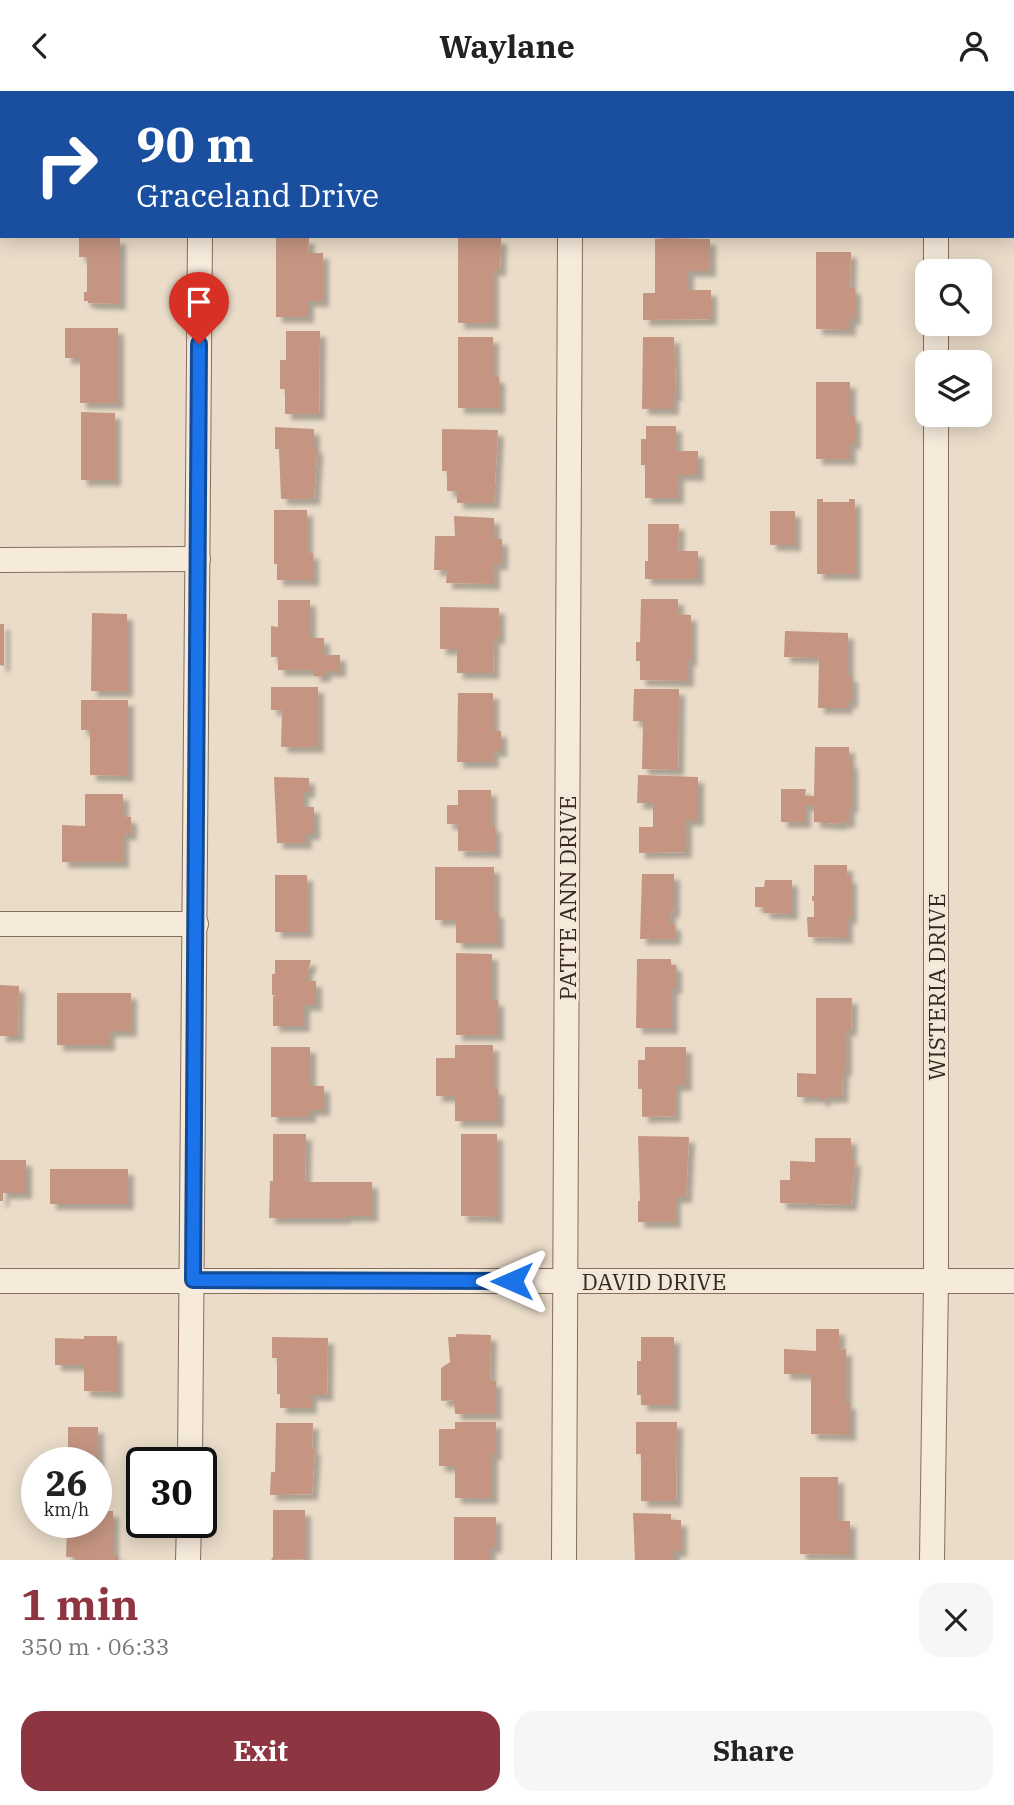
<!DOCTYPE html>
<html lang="en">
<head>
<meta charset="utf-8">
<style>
  :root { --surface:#fff; --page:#f6f6f6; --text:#222; --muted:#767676; --accent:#8e3542 }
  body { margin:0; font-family:"IBM Plex Serif",serif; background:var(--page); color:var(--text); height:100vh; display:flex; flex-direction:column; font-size:26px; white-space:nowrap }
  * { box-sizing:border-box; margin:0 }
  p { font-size:23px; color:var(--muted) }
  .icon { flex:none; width:38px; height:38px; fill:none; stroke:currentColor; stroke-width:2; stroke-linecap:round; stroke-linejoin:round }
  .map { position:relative; height:1469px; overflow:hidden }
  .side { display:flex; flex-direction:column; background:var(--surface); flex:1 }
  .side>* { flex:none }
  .guide { position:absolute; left:0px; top:0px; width:1015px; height:147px; box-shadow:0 4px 18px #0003; background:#1a4fa0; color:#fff; overflow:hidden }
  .buttons { position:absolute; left:915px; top:168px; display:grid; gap:14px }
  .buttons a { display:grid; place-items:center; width:77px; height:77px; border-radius:14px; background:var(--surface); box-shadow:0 4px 18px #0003; font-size:35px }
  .speed { position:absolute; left:21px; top:1356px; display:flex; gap:14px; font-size:35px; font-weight:700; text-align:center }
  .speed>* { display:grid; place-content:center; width:91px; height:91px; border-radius:50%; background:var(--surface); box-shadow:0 4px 18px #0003; line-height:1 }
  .speed small { font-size:18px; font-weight:400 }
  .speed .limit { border:4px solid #111; border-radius:10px; background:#fff; color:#111 }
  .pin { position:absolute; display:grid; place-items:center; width:60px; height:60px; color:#fff; margin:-72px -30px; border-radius:50% 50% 50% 0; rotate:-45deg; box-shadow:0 0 7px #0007 }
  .pin .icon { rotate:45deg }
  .me { position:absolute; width:77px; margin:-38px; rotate:270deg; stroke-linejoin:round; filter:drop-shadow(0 0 5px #0008) }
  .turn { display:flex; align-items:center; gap:24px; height:147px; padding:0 21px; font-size:32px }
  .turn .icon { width:91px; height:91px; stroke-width:2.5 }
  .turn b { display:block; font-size:49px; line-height:60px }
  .round { display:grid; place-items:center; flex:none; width:74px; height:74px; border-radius:21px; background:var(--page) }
  .summary { display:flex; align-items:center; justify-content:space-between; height:119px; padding:0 21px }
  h1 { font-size:42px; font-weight:700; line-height:52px; color:var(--accent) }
  .action { display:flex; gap:14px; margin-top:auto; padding:14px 21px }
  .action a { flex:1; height:80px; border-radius:21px; background:var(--accent); color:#fff; font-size:28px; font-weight:700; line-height:80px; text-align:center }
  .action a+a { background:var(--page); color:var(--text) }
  header { display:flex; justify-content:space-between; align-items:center; height:91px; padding:0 21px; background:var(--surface); font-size:32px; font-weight:700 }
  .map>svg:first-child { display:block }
  .green { fill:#c8c79d }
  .building { fill:#c59582; filter:url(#shadow) }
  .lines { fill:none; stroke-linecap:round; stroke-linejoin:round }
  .minor-casing { stroke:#856e5f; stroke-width:26 }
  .minor { stroke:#f6eadb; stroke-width:24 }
  .route-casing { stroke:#114b97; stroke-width:18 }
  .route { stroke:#1a73e8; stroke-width:12 }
  .labels { text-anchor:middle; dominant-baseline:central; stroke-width:6; stroke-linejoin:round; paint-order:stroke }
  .street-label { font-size:23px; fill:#372921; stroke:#f3e7d7 }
</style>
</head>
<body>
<header><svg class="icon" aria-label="back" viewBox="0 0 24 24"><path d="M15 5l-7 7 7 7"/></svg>Waylane<svg class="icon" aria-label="person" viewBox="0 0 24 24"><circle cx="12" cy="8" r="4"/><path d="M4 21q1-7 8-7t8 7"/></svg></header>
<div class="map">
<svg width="1014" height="1469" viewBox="0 0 1014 1469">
  <defs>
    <filter id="shadow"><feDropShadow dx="6" dy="6" stdDeviation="2" flood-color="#0004"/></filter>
  </defs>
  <rect width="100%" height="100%" fill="#eadcc9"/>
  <path class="green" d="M593,0H953L593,2Z"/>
  <g class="building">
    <path d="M458,146L501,147L500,179H493V232H458Z"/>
    <path d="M79,147H120V213L88,212V210H84V201H87V166H79Z"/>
    <path d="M276,147H309L308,162H323V210H308V226H276Z"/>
    <path d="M667,147L710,148V180H688V199H711V228L643,229V202H655V148Z"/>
    <path d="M816,161H851L850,197H855V228H850V239L816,238Z"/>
    <path d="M65,237H118V312H80V267H65Z"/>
    <path d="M286,240H320L319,323H285V298H280V269H286Z"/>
    <path d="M458,246H493V286H499V317H458Z"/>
    <path d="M643,246H674L676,304H673V318H642Z"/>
    <path d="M816,291H850V325H855V352H850V368H816Z"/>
    <path d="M81,321L115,322V389H81Z"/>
    <path d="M646,335H676V360H698V384H678V407H645V374H641V348H646Z"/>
    <path d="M275,336L314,338V356H317V362L314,408H281L279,358H275Z"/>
    <path d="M442,338L498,339L494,412H457V400H447V380H442Z"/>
    <path d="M817,408H823V411H849V408H855V483H817Z"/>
    <path d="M274,419H307V462H313V489H277V473H274Z"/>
    <rect x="770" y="420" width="25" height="34"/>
    <path d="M454,425L494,427V448H502V473H494V493L446,492L447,479H434L435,445H455Z"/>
    <path d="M648,433H679L678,460H698V488H645V470H648Z"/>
    <path d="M641,508H678V523L691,524V569H688V590L640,589V570H636V551H640Z"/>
    <path d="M278,509H310V547H324V564H340V580H325V585H314V579H278V566H271V535L278,536Z"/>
    <path d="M440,516L499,517V547H494L493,582H457V558H440Z"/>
    <path d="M92,522L127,523V600H91Z"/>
    <path d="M0,533H4V575L0,574Z"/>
    <path d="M785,540L848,542V585H852V611H847V617H818L819,567L784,566Z"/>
    <path d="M271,596H318V656H281L282,619H271Z"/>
    <path d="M634,598H679L678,679L642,678L643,630H633Z"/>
    <path d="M458,602H493V640H501V660H493V671H457Z"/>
    <path d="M81,609H128V685L90,684V639H81Z"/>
    <path d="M815,656H849V671H852V716H849V731H841L840,733L814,731V714H805V731H781V698H806L805,705H814Z"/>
    <path d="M638,684L698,686V729H686V761L639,762V736H653V712H637Z"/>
    <path d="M274,686L309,687V701H303V716H314V743H306V752H277Z"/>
    <path d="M458,699H491V735H495V761L458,760V733H447V714H458Z"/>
    <path d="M85,703H123V726H131V743H123V771H62V734L85,735Z"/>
    <path d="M814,774H847V786H851V827H847V847L808,846L807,826H814V810H812V805H814Z"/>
    <path d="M435,776H494V821H498V852H456V829H435Z"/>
    <path d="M642,783H674V819L670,822V833H675V848H640Z"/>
    <rect x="275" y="784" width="32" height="57"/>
    <path d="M765,789H792V823L764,822V816H755V796H764Z"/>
    <path d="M456,862L492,863V909H498V944H456Z"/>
    <path d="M637,868H671V874H676V897H672V937H636Z"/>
    <path d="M275,869H311L309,877H307V890H316V914H304V935H273V905L276,904H272V883H275Z"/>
    <path d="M0,894L19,895L18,945H0Z"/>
    <path d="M57,902H131V940H109V954H57Z"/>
    <path d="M816,907H852L851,939H846V979H843L842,1006H825V1009H819V1006H797V982L816,983Z"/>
    <path d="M455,954H493V998H498V1030H455V1005H436V967H455Z"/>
    <path d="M271,956H310V995H324V1019H310V1026H271Z"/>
    <path d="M645,956H686V994H675V1025L642,1026V998H638V969H645Z"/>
    <path d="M273,1043H306L305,1091H372V1125H345V1127H269L270,1090H273Z"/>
    <path d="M461,1043H497V1126L461,1125Z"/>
    <path d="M638,1045L689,1046L686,1106H675V1131H638V1110H640Z"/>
    <path d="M815,1047H851V1069H855L851,1114L780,1112V1089H790V1070L815,1071Z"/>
    <path d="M0,1069H26V1102H3V1110H0Z"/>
    <rect x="50" y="1078" width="78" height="35"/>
    <path d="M816,1238H839V1259L846,1258V1312H850V1344L811,1343V1283H784V1258L816,1260Z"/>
    <path d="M456,1243L491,1244L490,1290H496V1323H455L454,1309L441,1310V1277L450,1271L448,1246H456Z"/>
    <path d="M84,1245H117V1301L84,1300V1274H55V1247L84,1248Z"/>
    <path d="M272,1246L328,1247L327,1304H311V1317H280V1303H277V1267H272Z"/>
    <path d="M641,1246H674V1314H641V1304H637V1270H641Z"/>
    <path d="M455,1331H496V1363H492V1407H455V1375H439V1338H455Z"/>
    <path d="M636,1331H677L676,1410H641V1363H636Z"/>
    <path d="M276,1332H313L312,1358H315L312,1403L270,1404L271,1381H275Z"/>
    <rect x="68" y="1336" width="30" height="36"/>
    <path d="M800,1386H838V1430H850V1464L800,1463Z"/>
    <path d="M273,1419H305V1468L271,1469L273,1466Z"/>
    <path d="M96,1420H113V1464H118V1469H75V1466H66L67,1436H76V1432H96Z"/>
    <path d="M633,1422L671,1423V1429H681V1460H674V1469H635Z"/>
    <path d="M454,1426H496V1456H490V1469H454Z"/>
  </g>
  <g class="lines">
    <defs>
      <g id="minor">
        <path d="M199,0V2"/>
        <path d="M760,0V2"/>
        <path d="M570,2V0"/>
        <path d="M962,2V0"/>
        <path d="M1013,81H1014"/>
        <path d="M0,82H2"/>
        <path d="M936,145V180"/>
        <path d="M936,233V271"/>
        <path d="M0,469L198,468"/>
        <path d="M0,833H196"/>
        <path d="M0,1190H1014"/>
        <path d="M190,1372L200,145"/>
        <path d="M188,1469L189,1432"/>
        <path d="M564,1469L570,145"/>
        <path d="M932,1469L936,1190V324"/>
      </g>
    </defs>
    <use href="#minor" class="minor-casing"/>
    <use href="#minor" class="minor"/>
  </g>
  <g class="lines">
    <defs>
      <path id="route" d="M199,253L193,1189L512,1190"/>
    </defs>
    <use href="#route" class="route-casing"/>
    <use href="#route" class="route"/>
  </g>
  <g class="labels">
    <g class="street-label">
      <text transform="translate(567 807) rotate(-90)">PATTE ANN DRIVE</text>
      <text transform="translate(936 896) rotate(-90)">WISTERIA DRIVE</text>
      <text x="654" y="1190">DAVID DRIVE</text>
    </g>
  </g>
</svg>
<div class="buttons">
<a><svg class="icon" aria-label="search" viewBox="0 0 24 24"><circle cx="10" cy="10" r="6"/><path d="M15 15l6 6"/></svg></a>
<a><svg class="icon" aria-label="layers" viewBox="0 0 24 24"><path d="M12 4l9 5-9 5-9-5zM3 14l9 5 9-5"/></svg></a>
</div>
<div class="speed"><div>26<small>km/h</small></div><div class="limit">30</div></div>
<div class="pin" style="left:199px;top:253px;background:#d93025"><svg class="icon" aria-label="arrive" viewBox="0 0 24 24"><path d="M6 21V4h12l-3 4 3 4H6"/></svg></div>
<svg class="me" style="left:512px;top:1190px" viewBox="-20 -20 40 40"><path d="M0-17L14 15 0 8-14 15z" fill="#1a73e8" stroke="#fff" stroke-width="4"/></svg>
<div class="guide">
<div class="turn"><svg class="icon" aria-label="right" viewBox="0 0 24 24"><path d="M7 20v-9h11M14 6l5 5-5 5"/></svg><div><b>90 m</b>Graceland Drive</div></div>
</div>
</div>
<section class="side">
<div class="summary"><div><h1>1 min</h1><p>350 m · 06:33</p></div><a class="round"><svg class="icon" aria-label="close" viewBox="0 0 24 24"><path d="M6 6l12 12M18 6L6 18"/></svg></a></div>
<div class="action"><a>Exit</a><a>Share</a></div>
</section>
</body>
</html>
